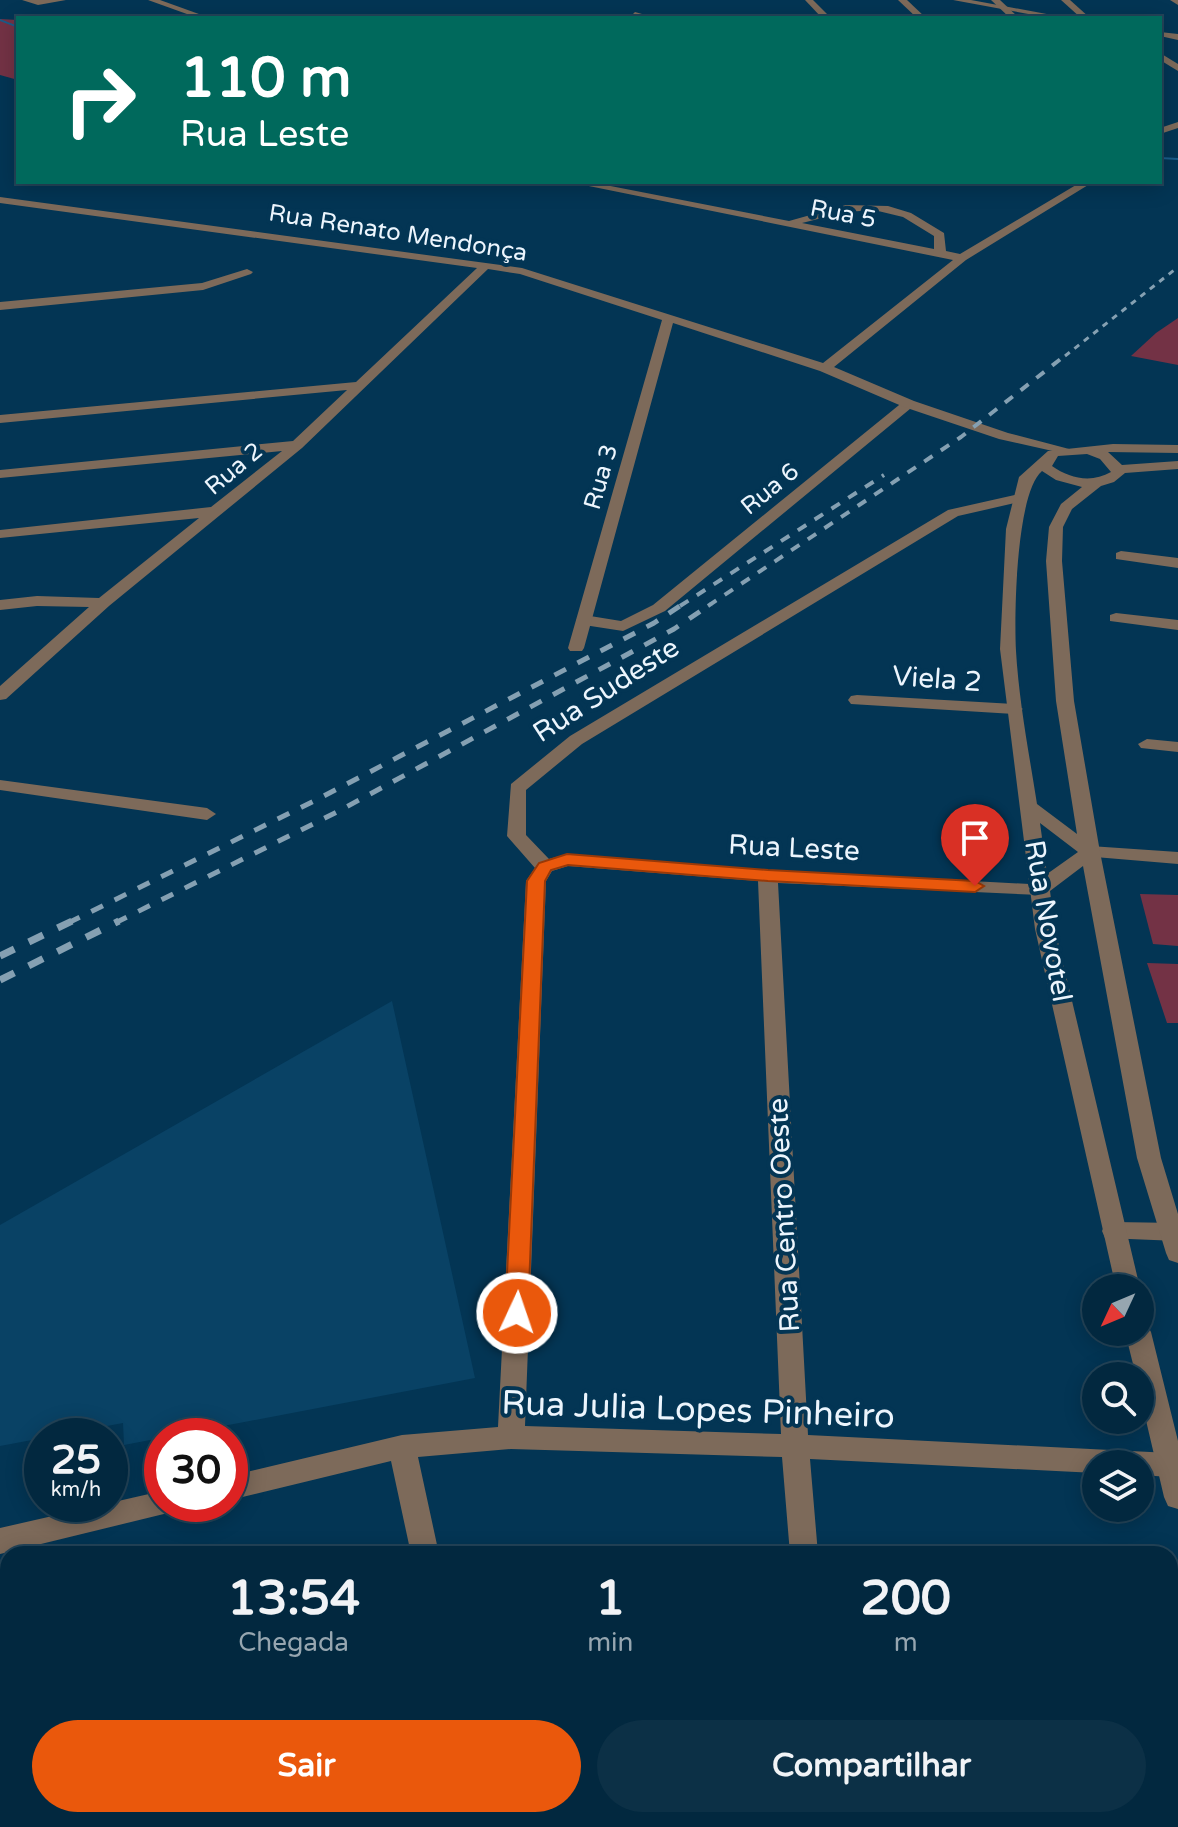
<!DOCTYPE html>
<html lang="pt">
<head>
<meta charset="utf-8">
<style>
  :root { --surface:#02283f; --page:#0c3046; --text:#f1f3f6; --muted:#96a6b0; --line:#234459; --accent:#ea580c }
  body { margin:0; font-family:"Varela Round",sans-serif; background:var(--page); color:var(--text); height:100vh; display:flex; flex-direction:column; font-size:30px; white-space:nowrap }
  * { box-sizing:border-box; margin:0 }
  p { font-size:26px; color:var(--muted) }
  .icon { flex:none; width:44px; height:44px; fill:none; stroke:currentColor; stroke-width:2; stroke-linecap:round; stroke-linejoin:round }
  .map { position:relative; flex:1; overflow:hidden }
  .drawer { position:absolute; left:0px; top:1546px; width:1178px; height:282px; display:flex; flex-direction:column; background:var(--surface); border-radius:24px 24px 0 0; box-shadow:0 4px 20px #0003,0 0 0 2px var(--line) }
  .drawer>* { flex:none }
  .guide { position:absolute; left:16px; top:16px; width:1146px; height:168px; border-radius:0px; box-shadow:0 4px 20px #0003,0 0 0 2px var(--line); background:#00695c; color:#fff; overflow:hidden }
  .needle { width:52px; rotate:226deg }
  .controls { position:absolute; left:1082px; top:1274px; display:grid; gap:16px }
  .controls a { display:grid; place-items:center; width:72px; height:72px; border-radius:50%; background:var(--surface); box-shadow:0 4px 20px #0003,0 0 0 2px var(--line); font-size:40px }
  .speed { position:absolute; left:24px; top:1418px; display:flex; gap:16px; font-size:40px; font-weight:700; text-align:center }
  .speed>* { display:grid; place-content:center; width:104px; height:104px; border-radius:50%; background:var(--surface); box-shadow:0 4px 20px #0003,0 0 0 2px var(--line); line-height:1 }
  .speed small { font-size:20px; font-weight:400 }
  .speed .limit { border:12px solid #d22; background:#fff; color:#111 }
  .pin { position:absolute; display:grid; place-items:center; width:68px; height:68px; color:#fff; margin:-82px -34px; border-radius:50% 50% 50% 0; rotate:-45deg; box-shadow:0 0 8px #0007 }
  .pin .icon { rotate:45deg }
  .me { position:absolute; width:88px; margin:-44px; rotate:3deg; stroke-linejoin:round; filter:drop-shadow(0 0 6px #0008) }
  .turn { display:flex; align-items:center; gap:28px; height:168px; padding:0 32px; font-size:36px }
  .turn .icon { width:104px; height:104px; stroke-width:2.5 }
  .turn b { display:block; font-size:56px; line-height:68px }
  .eta { display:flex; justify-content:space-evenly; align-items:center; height:136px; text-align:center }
  .eta b { font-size:48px; font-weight:800; line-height:56px }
  .button { display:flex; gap:16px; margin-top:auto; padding:16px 32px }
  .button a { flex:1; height:92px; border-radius:48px; background:var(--accent); color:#fff; font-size:32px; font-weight:800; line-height:92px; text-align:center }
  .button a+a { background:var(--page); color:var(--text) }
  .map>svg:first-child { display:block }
  .built { fill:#094265 }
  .green { fill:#733245 }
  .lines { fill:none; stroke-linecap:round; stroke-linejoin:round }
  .stream { fill:#195c89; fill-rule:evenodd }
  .service { fill:#7d6a5a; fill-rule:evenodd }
  .minor { fill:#7d6a5a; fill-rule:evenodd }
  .tertiary { fill:#7d6a5a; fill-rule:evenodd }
  .rail-far3 { stroke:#85a0b2; stroke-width:3; stroke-dasharray:6 6; stroke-linecap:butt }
  .rail-far2 { stroke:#85a0b2; stroke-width:4; stroke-dasharray:10 10; stroke-linecap:butt }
  .rail-far1 { stroke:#85a0b2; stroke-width:5; stroke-dasharray:13 13; stroke-linecap:butt }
  .rail { stroke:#85a0b2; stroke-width:7; stroke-dasharray:16 16; stroke-linecap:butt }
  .route { fill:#ea580c; stroke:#983908; stroke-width:2 }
  .labels { text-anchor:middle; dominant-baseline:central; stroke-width:8; stroke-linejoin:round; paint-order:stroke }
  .far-street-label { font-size:24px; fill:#ecf5fd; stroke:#033554 }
  .street-label { font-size:28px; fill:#ecf5fd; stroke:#033554 }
  .near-street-label { font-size:34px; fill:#ecf5fd; stroke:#033554 }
</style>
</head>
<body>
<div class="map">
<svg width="1178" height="1827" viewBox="0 0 1178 1827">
  <rect width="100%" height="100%" fill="#033554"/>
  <path class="built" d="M392,1001L475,1378L124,1445L123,1423L0,1446V1225Z"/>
  <g class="green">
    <path d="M0,19L18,20V80L0,75Z"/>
    <path d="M1178,318V365L1131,356L1156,333Z"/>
    <path d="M1140,894L1178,895V946L1153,944Z"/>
    <path d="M1147,963L1178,964V1023H1167Z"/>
  </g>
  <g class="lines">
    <g class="stream">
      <path d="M0,19L18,26V28L0,21Z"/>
      <path d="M1160,157L1178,158V160L1160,159Z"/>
    </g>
    <g class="service">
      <path d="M22,0H66L38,5Z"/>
      <path d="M635,12L642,14L638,18H629Z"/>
      <path d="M904,401L916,404L665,611L623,631L584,625L576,620L584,615L621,621L653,605Z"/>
    </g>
    <g class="minor">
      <path d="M148,0H160L210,18H198Z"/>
      <path d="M805,0H813L831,18H822Z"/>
      <path d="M898,0H907L926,18H917Z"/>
      <path d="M991,0H1000L1019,18H1010Z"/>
      <path d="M1061,0H1070L1090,18H1081Z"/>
      <path d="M1170,0H1178V5Z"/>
      <path d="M1160,53L1178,64V71L1160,60Z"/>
      <path d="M1178,122V128L1160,134V128Z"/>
      <path d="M569,182H590L789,221L846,205L888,206L911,213L944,233L946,251L960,254L1081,182H1093L966,260L834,367L914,401L1008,433L1073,450L1066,454L999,439L904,407L820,371L673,323L584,648L582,651H570L568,648L662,320L520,274L488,269L302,448L109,606L6,699L0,700V686L89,607L37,606L0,610V600L37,596L99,598L199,518L0,538V530L211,507L282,451L0,478V470L293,441L347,390L0,423V415L356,382L477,268L0,203V197L522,268L823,363L953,260ZM874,210L903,217L934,236V249L802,223L846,212Z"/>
      <path d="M247,269L253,272L251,274L203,290L0,310V302L202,283Z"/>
      <path d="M1019,494L1026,498L1024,501L958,516L582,744L526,790V835L549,859L567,854L768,870L1047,885L1050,889L1047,893L1040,895L778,883L808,1435L1170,1453L1178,1456V1474L1170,1477L1140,1475V1464H1096V1473L810,1459L818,1554H790L782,1457L511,1449L418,1457L439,1554H411L391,1461L230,1500V1476L402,1435L498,1427L526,881L535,868L507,836L511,784L570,736L948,510ZM568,866L758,881L781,1434L525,1426L546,881L552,871Z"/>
      <path d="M1121,551L1178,558V568L1116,559V553Z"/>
      <path d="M1116,613L1178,620V630L1110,621V615Z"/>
      <path d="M857,695L1014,704L1023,709L1014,714L851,704L848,700L851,696Z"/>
      <path d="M1147,739L1178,742V752L1141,748L1138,744Z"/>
      <path d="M0,780L207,808L216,814L207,820L0,790Z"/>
      <path d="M1090,846L1178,852V864L1083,856L1080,852L1083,848Z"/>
      <path d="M1114,1222L1178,1223V1241L1105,1238L1102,1231L1105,1224Z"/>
      <path d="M162,1491V1504H175L172,1512L0,1554V1528Z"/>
      <path d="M8,1634V1662L0,1664V1636Z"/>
      <path d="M464,1820H496L498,1827H466Z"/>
      <path d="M808,1820H840L841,1827H809Z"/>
    </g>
    <g class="tertiary">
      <path d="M953,0H971L1068,18H1050Z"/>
      <path d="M1160,32L1178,34V40L1160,36Z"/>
      <path d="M1113,444L1178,445V453L1108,452L1122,465L1178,461V469L1125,473L1114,482L1101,486L1072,509L1063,527L1062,561L1074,701L1100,852L1161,1158L1178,1214V1263L1169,1260L1166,1253L1137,1158L1083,866L1050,891L1055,929L1140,1288V1289L1116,1288L1035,929L1000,649L1006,529L1019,477L1048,451ZM1087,454L1100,459L1111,472C1092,483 1070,479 1052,466L1058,456ZM1042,471L1056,480L1082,487L1061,504L1049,527L1046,561L1056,701L1077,834L1037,804C1029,753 1019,702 1016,651C1014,615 1016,493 1042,471ZM1040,823L1078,852L1047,874Z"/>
      <path d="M1140,1322L1147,1325L1151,1332L1178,1441V1509L1168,1506L1164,1497L1140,1395V1376H1136L1125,1332H1140Z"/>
    </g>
    <path class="rail-far3" d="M1065,356L1178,267"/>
    <g class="rail-far2">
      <path d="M680,606L884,475"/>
      <path d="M708,606L961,437L1067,354"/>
    </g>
    <g class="rail-far1">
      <path d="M68,923L320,798L654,623L683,604"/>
      <path d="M115,923L337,812L674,629L711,604"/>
    </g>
    <g class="rail">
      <path d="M0,956L72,921"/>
      <path d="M0,980L119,921"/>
    </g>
  </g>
  <path class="route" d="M567,854L768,870L975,881L984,886L975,892L768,881L568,865L551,870L545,881L528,1313L525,1320L517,1323L509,1320L505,1313L527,881L539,863Z"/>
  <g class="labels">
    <g class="far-street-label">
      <text transform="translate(843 214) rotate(11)">Rua 5</text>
      <text transform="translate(398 233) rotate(9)">Rua Renato Mendonça</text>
      <text transform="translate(234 469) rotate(-40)">Rua 2</text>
      <text transform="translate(601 477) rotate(-74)">Rua 3</text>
      <text transform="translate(770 489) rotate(-39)">Rua 6</text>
    </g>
    <g class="street-label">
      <text transform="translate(937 679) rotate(4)">Viela 2</text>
      <text transform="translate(606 690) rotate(-33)">Rua Sudeste</text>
      <text transform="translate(794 848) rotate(3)">Rua Leste</text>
      <text transform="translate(1048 921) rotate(80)">Rua Novotel</text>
      <text transform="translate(784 1215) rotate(-93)">Rua Centro Oeste</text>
    </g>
    <g class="near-street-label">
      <text transform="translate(698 1410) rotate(2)">Rua Julia Lopes Pinheiro</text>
    </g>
  </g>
</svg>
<div class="controls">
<a><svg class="needle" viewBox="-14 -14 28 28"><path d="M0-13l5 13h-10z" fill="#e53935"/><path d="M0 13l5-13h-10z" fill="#96a6b0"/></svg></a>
<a><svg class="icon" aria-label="search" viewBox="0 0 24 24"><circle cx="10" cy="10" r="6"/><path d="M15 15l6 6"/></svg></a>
<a><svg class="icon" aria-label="layers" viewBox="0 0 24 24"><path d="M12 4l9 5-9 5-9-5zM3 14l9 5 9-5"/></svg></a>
</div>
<div class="speed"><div>25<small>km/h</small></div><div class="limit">30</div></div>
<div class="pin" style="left:975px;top:886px;background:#d93025"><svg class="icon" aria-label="arrive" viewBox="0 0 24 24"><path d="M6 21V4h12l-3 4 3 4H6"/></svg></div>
<svg class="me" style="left:517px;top:1313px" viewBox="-20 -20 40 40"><circle r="17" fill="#ea580c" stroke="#fff" stroke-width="3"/><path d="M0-11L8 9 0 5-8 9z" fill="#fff"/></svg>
<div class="guide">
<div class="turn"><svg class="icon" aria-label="right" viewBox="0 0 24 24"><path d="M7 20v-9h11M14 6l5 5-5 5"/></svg><div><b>110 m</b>Rua Leste</div></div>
</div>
<section class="drawer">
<div class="eta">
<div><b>13:54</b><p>Chegada</p></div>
<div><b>1</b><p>min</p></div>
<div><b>200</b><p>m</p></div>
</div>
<div class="button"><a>Sair</a><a>Compartilhar</a></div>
</section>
</div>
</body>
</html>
